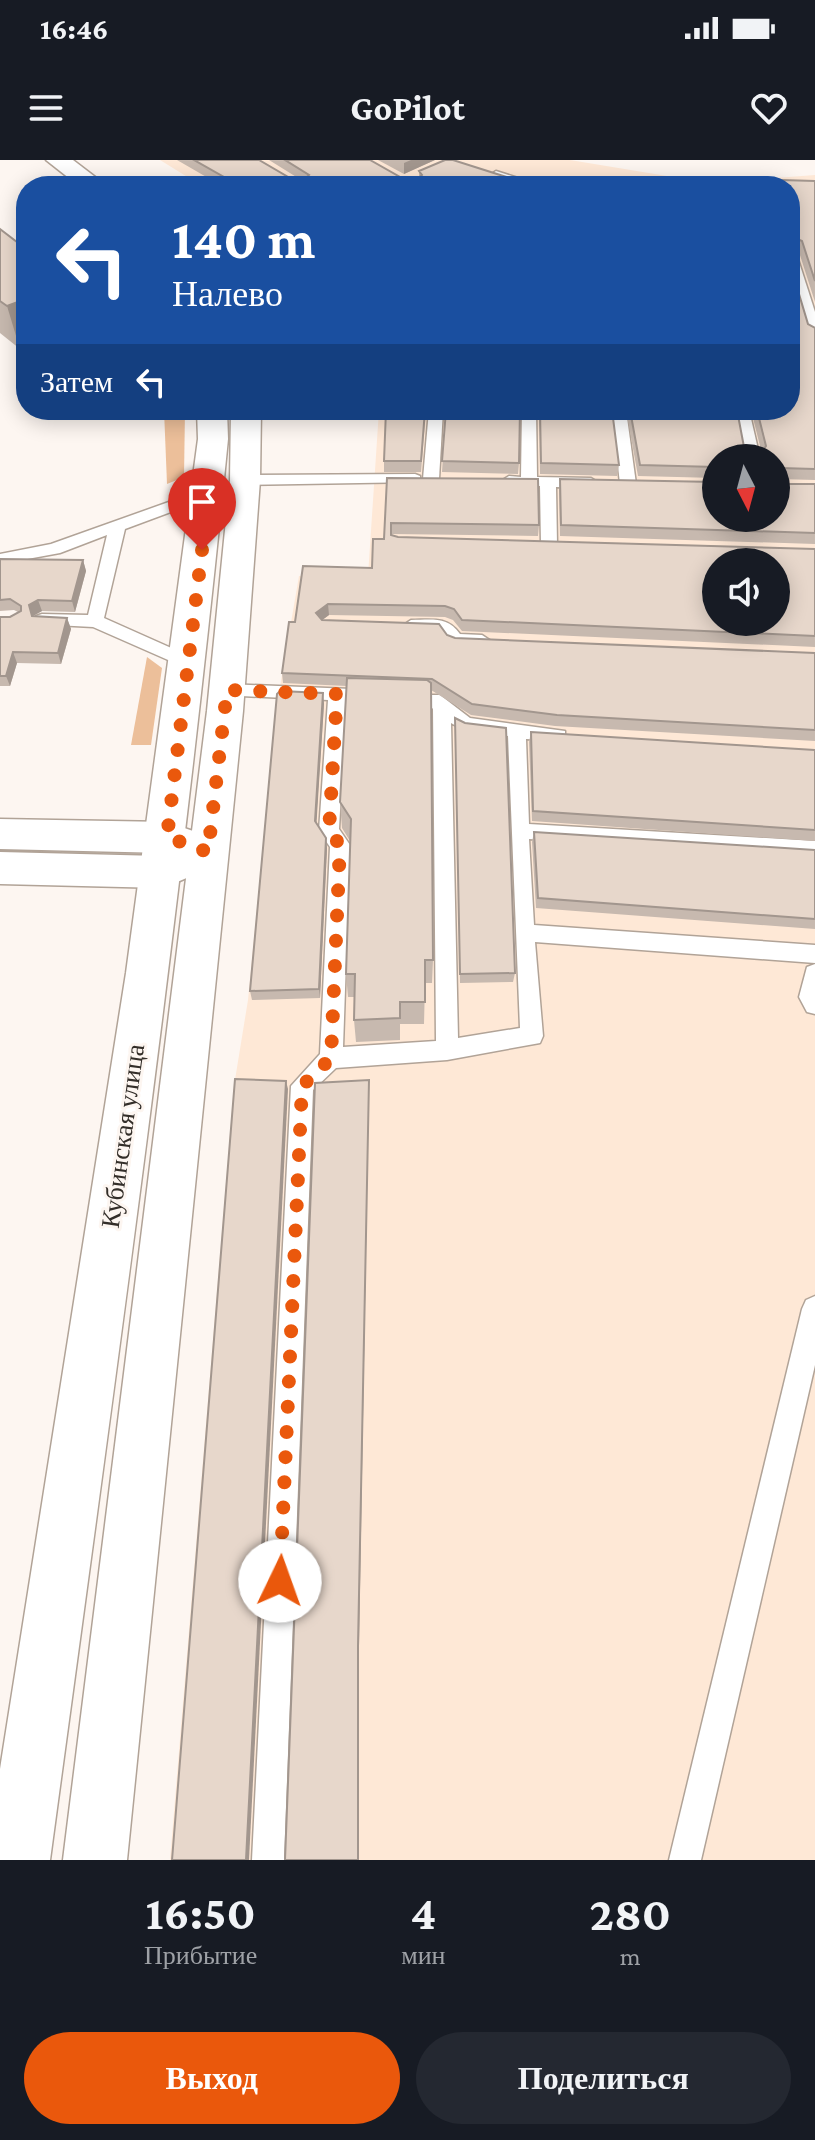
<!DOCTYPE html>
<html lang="ru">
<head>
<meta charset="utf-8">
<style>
  :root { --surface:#171b24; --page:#242831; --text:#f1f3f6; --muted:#9ea1a6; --accent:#ea580c }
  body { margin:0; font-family:"Crimson Pro",serif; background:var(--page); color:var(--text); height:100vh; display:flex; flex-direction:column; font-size:30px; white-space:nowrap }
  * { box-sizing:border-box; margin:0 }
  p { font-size:26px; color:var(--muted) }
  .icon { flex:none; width:44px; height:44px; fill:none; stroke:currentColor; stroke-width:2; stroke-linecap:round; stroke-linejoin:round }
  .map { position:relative; height:1700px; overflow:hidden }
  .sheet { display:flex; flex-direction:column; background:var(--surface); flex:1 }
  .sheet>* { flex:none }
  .top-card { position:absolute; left:16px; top:16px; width:784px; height:244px; border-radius:32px; box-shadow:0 4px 20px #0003; background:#1a4fa0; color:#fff; overflow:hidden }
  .needle { width:52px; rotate:174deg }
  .controls { position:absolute; left:702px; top:284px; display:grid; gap:16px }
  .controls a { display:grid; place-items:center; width:88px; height:88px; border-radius:50%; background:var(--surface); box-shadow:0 4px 20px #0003; font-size:40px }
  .pin { position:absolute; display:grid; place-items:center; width:68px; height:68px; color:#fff; margin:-82px -34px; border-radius:50% 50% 50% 0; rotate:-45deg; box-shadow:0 0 8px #0007 }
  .pin .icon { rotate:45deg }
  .me { position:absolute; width:88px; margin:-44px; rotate:3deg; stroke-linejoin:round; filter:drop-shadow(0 0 6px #0008) }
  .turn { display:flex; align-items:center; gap:28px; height:168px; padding:0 24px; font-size:36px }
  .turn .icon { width:104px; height:104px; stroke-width:2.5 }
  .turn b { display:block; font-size:56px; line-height:68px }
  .then { display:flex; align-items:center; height:76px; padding:0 24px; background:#0003; gap:16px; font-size:30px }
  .eta { display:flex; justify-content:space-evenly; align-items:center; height:136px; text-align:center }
  .eta b { font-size:48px; font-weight:700; line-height:56px }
  .button { display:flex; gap:16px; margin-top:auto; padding:16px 24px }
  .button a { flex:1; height:92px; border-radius:48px; background:var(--accent); color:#fff; font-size:32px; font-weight:700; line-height:92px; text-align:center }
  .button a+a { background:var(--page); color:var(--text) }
  .status { display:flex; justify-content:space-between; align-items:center; height:56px; padding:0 40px; background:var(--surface); direction:ltr }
  .status svg { height:22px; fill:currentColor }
  header { display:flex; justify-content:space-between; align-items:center; height:104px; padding:0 24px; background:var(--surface); font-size:36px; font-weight:700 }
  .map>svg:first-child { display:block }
  .built { fill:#fee8d6; fill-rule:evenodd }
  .green { fill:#ecbf9a }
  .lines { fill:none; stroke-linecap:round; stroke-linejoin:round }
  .service-casing { stroke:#b1a397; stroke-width:3 }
  .minor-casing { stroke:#b1a397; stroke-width:3 }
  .secondary-casing { stroke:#b1a397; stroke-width:3 }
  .service { fill:#fff; fill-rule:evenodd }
  .minor { fill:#fff; fill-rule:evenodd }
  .secondary { fill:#fff; fill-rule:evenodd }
  .wall { fill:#c7b9af }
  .shaded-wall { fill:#a2968e }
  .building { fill:#e7d7cb; stroke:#a2968e; stroke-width:2; fill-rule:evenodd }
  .route { stroke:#ea580c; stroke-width:14; stroke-dasharray:0 25.2 }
  .labels { text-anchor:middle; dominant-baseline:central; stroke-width:6; stroke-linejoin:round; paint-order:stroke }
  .street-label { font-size:26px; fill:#332e29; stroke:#fdf6f1 }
</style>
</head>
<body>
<div class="status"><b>16:46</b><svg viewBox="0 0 49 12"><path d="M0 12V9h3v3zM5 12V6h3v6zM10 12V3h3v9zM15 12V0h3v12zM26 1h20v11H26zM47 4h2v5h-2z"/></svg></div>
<header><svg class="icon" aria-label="menu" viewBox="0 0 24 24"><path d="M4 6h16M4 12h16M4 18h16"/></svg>GoPilot<svg class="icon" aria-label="heart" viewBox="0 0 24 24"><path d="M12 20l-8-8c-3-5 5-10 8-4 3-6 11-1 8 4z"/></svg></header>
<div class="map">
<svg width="815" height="1700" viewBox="0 0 815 1700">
  <rect width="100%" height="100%" fill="#fdf6f1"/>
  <path class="built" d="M160,0H570L673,17L761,19L815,15V1700H170L234,926L248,840L277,544L299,416H368L379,250H790V26H202ZM716,298H776V358H716ZM716,402H776V462H716Z"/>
  <g class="green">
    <path d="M164,250H185L184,317L167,324Z"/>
    <path d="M147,497L162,508L151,585H131Z"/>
  </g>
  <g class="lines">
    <defs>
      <g id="service">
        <path d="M496,11L534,23L536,26H518L492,17L490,15Z"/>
        <path d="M790,89L796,93L815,152V178L808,174L790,114Z"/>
        <path d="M429,250H443L439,319L431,324L423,319Z"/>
        <path d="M522,250H536L537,317L591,318L599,323L591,328L556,327L557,384L549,389L541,384L540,326H509L501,321L509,316L521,317Z"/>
        <path d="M612,250H626L636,324L628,329L620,324Z"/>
        <path d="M735,250H749L760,298H744Z"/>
        <path d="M415,314L420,316V322L245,325L237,320L245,315Z"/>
        <path d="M208,328L216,333L214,336L125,369L104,458L196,499V507H184L93,467L36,464V456L42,454L88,455L107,375L60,393L0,404V394L51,384Z"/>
        <path d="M411,460C432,460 447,456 460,474L482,475L491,481C484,488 458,491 449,484C445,481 443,476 440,472L405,470L402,466Z"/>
        <path d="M227,524L376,530L385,536L376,542L346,541L339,669L350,685L343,887L436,881L433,549L425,540L428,535H440L470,558L565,571V581L526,579L529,664L815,681V697L529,679L534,765L815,785V803L535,782L543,876L540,883L447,900L336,908L313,930L284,1700H252L291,926L320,894L330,687L319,671L328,540L221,535L218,530ZM451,563L465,571L508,576L520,868L458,878Z"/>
        <path d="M815,804V854L807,852L799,837L807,807Z"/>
        <path d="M815,1136V1205L701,1700H669L802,1149L806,1140Z"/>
      </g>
      <path id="minor" d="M0,659L167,662L222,681L228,692L222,703L163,728L0,724V692L160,696L166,693L0,689Z"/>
      <g id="secondary">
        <path d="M46,0H73L107,26H79Z"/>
        <path d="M197,250H227L228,279C181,754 114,1227 50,1700H0V1609L126,813L198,279Z"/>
        <path d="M231,250H261L260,320L243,551L127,1700H63L207,551L230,320Z"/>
      </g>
    </defs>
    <use href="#service" class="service-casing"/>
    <use href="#minor" class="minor-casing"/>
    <use href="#secondary" class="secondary-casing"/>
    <use href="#service" class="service"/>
    <use href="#minor" class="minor"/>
    <use href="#secondary" class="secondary"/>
  </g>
  <g class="wall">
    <path d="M177,0H259L290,18H298L269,0H370L402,18H419V11L526,26H222Z"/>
    <path d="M378,0H435L404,14Z"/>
    <path d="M781,20L815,21V142L799,92L790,88V104L808,164L815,168V320L778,319L779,324H815V384L560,376L559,330L560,319L776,358L716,298V318L638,316L626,250H737L744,287L761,290L751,250H790L780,26Z"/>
    <path d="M0,69L26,89V187L20,189L0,173Z"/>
    <path d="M426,250L421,312H384V301Z"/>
    <path d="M446,250L519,303L518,314L442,312Z"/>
    <path d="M539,250H612L619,305L617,316L540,314Z"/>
    <path d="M387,318L539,365L538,376L391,374L398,377L815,389V487L462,471L453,460L445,457L329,455L322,460L447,475L455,478L815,493V581L555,566L471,555L431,530L433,800L432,823H425L424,864H400V880L356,882L354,860L355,837H348L346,814L350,681L342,668L340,642L347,526L283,523L282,513L295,462L372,408L384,379Z"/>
    <path d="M0,399L83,400L86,411L75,452L42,451L33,456L67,458L71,469L61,504L17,503L10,526H0V457H10L18,452L14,450L0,451Z"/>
    <path d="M324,544L316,663L327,688L320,838L252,840L250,831Z"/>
    <path d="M455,558L515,813L513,822L460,823Z"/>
    <path d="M531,572L815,590V681L532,661L529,582Z"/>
    <path d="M534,672L815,690V769L536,748L532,682Z"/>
  </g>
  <g class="shaded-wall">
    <path d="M411,0H435L404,14V3Z"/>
    <path d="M26,139V187L20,189L7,146Z"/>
    <path d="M83,400L86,411L75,452L72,441Z"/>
    <path d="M38,440L42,451L33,456L36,467L29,445Z"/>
    <path d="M328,444L329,455L317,464L316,453Z"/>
    <path d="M67,458L71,469L61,504L58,493Z"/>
    <path d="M13,492L17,503L10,526L6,516Z"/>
    <path d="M323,533L324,544L316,671L315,661Z"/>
    <path d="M326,678L327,688L320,838L319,829Z"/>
    <path d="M369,920L359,1486L358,1700V1486Z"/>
    <path d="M286,921L288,929L249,1700H246Z"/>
  </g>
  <g class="building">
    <path d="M194,0H259L290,18H306L309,15L285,0H370L402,18H419L422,15L419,11L445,0H453L516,20L526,26H240Z"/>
    <path d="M781,20L815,21V121L802,81L791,76L790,104L808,164L815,168V309L780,308L776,311L779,324H815V373L561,365L560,319L716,322V358H776V298H716V307L640,305L630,250H737L744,287L763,290L766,286L757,250H790V26H783Z"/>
    <path d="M713,25L761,26H713Z"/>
    <path d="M0,69L26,89V139L7,146L0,141Z"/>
    <path d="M386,250H425L421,301H384Z"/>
    <path d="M446,250H520L519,303L442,301Z"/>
    <path d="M540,250H612L619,305L541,303Z"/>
    <path d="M387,318L538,319L539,365L391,363V375L398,377L815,389V476L462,460L454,449L445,446L328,444L316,453L322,460L439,464L447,475L455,478L815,493V570L557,555L472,544L432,519L282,513L289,462H295L303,406L372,408L373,379H384ZM716,402H776V462H716Z"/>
    <path d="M0,399L83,400L72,441L38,440L29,445L32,456L67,458L58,493L13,492L6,516H0V457H10L21,451V446L10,439L0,440Z"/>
    <path d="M347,518L427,520L431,523L433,800H425V842H400V858L354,860L355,814H346L351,659L340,642Z"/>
    <path d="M280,531L323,533L315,661L326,678L319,829L250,831L277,534Z"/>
    <path d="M455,558L465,563L506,568L515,813L460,814Z"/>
    <path d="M531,572L815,590V670L533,651Z"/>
    <path d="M534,672L815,690V759L538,738Z"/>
    <path d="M235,919L286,921L246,1700H172Z"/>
    <path d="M369,920L358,1486V1700H285L315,923Z"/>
  </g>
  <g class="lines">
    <path class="route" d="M202,390L167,677L208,692L227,530L337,534L329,671L340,685L331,898L302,926L280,1421"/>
  </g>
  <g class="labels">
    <g class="street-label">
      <text transform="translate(123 976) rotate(-82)">Кубинская улица</text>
    </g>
  </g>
</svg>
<div class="controls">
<a><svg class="needle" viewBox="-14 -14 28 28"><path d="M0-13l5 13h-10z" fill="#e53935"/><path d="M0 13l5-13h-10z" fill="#9ea1a6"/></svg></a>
<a><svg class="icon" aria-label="sound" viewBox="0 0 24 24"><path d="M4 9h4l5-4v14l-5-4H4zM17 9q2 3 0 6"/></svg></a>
</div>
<div class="pin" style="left:202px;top:390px;background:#d93025"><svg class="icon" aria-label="arrive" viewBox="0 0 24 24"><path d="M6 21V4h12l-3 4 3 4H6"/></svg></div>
<svg class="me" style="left:280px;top:1421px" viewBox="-20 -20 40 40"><circle r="19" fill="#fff"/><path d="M0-13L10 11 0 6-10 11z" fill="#ea580c"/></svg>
<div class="top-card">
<div class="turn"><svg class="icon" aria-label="left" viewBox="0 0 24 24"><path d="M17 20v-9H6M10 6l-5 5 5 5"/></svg><div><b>140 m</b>Налево</div></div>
<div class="then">Затем<svg class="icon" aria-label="left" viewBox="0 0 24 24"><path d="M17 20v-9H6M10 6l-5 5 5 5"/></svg></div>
</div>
</div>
<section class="sheet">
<div class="eta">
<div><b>16:50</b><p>Прибытие</p></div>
<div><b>4</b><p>мин</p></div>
<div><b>280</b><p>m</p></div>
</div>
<div class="button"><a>Выход</a><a>Поделиться</a></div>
</section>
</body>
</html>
